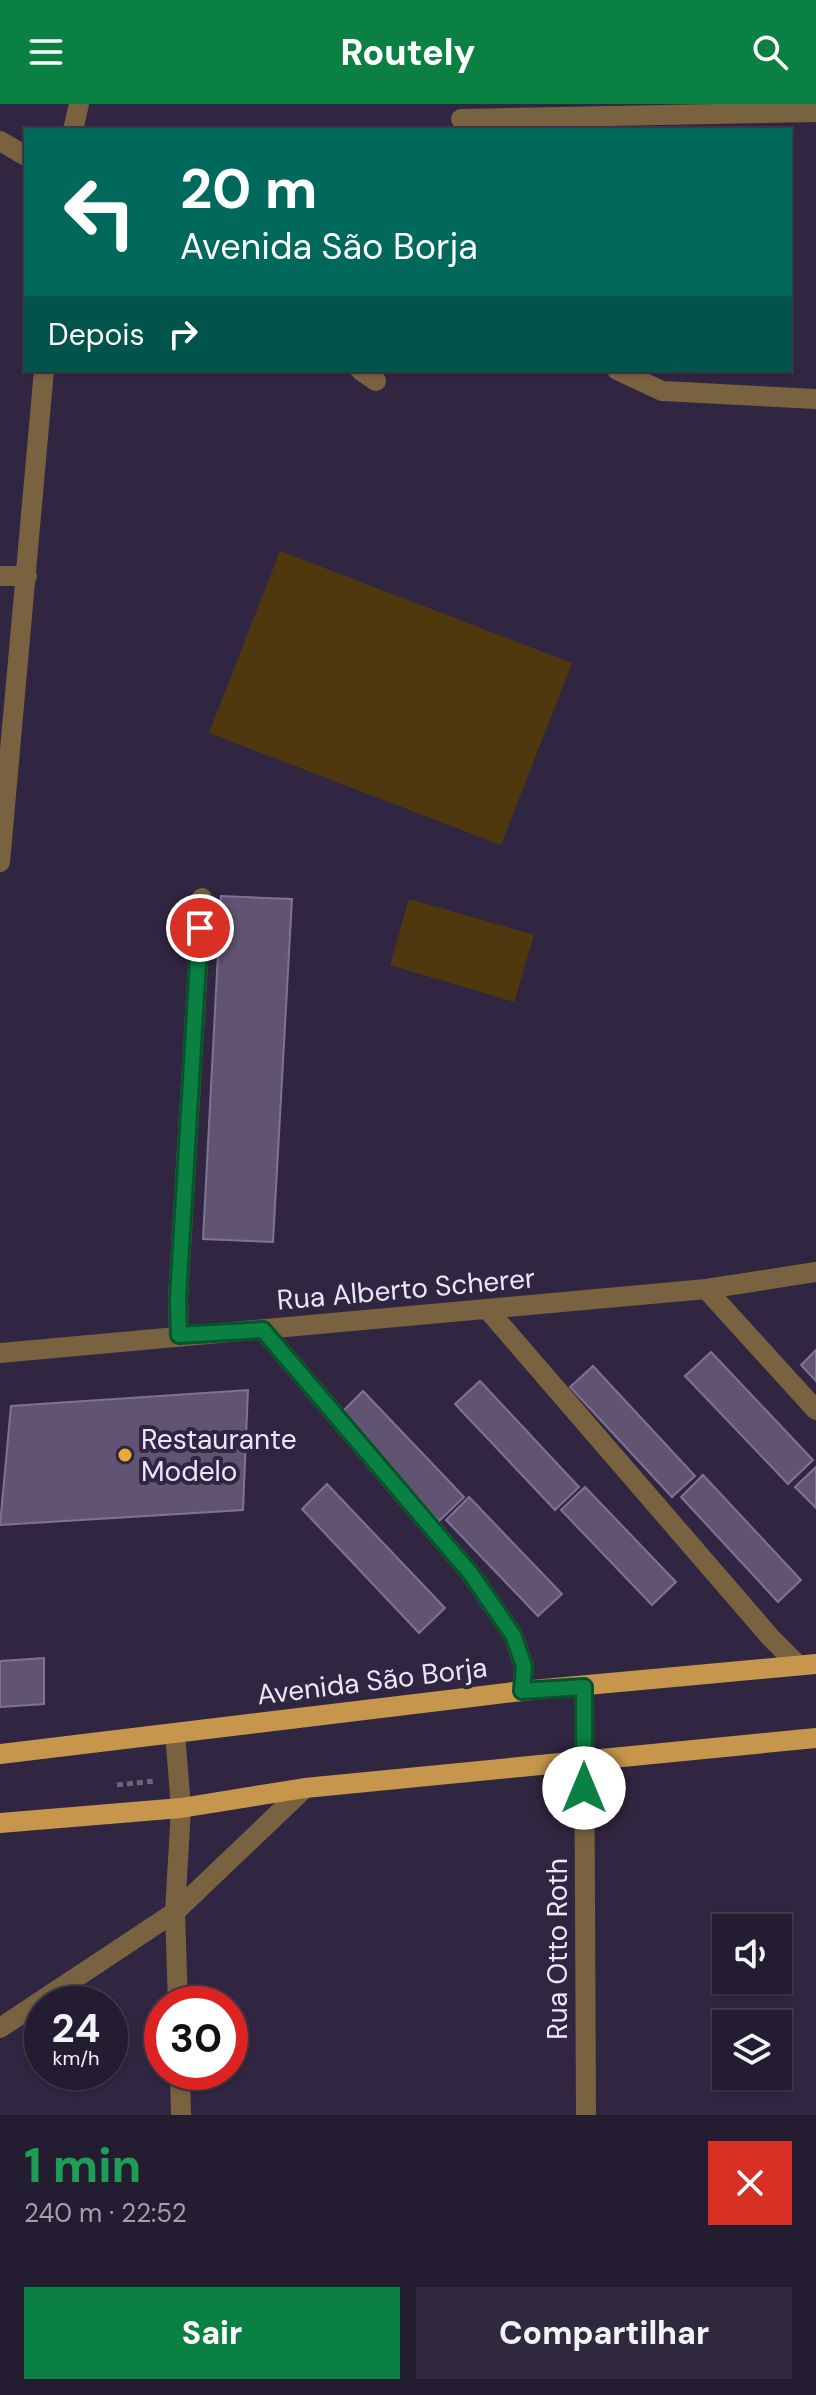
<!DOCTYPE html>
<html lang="pt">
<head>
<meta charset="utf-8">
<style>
  :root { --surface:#241c31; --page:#30293d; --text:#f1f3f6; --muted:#a3a1ab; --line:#413a4d; --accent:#0b8043 }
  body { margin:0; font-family:"DM Sans",sans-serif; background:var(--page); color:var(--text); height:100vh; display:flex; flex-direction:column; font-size:30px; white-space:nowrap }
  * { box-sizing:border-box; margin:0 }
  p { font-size:26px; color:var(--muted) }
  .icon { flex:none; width:44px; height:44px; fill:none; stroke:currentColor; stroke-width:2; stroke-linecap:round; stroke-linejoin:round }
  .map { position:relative; height:2011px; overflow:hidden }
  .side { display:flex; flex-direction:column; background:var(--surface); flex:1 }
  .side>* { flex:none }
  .banner { position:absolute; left:24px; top:24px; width:768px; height:244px; border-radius:0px; box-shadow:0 2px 6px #0004,0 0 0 2px var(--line); background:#00695c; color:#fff; overflow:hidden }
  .fabs { position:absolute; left:712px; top:1810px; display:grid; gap:16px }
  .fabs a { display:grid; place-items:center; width:80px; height:80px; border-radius:0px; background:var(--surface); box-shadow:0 2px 6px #0004,0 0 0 2px var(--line); font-size:40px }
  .speed { position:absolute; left:24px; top:1882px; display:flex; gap:16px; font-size:40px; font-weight:700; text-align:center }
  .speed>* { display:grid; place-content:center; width:104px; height:104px; border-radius:50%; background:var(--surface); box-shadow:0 2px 6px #0004,0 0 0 2px var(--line); line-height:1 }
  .speed small { font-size:20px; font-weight:400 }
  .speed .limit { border:12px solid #d22; background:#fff; color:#111 }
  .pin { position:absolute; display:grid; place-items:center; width:68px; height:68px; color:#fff; margin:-34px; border:4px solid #fff; border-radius:50%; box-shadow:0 2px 8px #0007 }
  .me { position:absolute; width:88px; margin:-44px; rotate:0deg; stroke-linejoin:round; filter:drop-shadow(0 0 6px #0008) }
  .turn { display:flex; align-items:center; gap:28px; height:168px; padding:0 24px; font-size:36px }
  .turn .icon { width:104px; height:104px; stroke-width:2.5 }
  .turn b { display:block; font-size:56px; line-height:68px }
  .then { display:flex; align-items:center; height:76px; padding:0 24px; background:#0003; gap:16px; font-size:30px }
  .round { display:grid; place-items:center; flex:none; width:84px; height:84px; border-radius:0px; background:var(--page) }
  .summary { display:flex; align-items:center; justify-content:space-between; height:136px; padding:0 24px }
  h1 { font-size:48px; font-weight:800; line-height:60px; color:#1e9e55 }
  .cta { display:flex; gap:16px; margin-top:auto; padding:16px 24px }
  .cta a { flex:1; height:92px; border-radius:0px; background:var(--accent); color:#fff; font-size:32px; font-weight:800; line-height:92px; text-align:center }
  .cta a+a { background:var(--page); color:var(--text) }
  header { display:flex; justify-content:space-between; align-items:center; height:104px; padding:0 24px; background:var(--accent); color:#fff; font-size:36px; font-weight:800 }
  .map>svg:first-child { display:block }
  .green { fill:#50380e }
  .building { fill:#605472; stroke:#7f7393; stroke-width:2 }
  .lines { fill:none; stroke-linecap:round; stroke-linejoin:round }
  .path { stroke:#6c647c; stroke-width:5; stroke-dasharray:6 4; stroke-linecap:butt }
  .minor { stroke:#796240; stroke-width:20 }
  .major { stroke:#c5964c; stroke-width:20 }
  .route-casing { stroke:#07532c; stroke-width:20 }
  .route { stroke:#0b8043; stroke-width:14 }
  .poi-dot { fill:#eba939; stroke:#302641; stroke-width:3 }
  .labels { text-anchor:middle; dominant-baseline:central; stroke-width:8; stroke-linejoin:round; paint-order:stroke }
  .street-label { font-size:28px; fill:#ece6f8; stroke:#302641 }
  .poi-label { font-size:28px; fill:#ece6f8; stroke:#302641; text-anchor:start }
</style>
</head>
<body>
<header><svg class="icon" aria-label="menu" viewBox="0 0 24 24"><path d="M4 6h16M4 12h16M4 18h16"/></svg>Routely<svg class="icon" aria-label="search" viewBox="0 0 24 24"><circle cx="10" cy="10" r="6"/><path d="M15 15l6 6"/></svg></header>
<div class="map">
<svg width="816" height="2011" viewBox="0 0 816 2011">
  <rect width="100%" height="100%" fill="#302641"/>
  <g class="green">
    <path d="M280,447L572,559L501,741L209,629Z"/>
    <path d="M409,795L534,831L514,898L390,861Z"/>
  </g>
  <g class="building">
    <path d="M221,792L292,795L273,1138L203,1135Z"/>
    <path d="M816,1246V1277L801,1261Z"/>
    <path d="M711,1248L813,1356L788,1380L685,1272Z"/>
    <path d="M593,1262L695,1372L672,1393L570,1283Z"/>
    <path d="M480,1277L579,1383L555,1406L455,1300Z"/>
    <path d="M248,1286L243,1406L0,1421L11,1302Z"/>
    <path d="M363,1287L464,1393L439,1417L338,1312Z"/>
    <path d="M816,1363V1404L795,1383Z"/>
    <path d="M703,1371L801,1476L778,1498L681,1393Z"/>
    <path d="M327,1380L445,1504L419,1529L302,1405Z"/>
    <path d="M585,1383L676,1478L652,1501L561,1406Z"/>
    <path d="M469,1393L562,1490L538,1512L446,1416Z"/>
    <path d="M44,1554V1600L0,1603V1557Z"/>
  </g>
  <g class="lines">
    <path class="path" d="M117,1681L155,1677"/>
    <g class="minor">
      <path d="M461,15L816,8"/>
      <path d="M73,26L79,0"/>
      <path d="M0,37L26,52"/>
      <path d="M360,266L376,277"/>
      <path d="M617,266L662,287L816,295"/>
      <path d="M0,472H27"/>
      <path d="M0,758L44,266"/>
      <path d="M706,1185L816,1306"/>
      <path d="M488,1206L771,1534L798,1561"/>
      <path d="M263,1226L471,1470L513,1531L524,1562L522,1587"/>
      <path d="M179,1231L178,1194L202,794"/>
      <path d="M0,1249L706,1185L816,1168"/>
      <path d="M584,1583L586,2011"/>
      <path d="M175,1629L181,1704L175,1808L178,1900"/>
      <path d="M0,1924L175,1808L305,1684"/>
      <path d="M180,1968L181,2011"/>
    </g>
    <g class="major">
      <path d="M0,1650L522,1587L816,1560"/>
      <path d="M0,1719L181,1704L305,1684L816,1634"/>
    </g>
  </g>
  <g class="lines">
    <defs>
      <path id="route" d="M200,824L178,1194L179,1231L263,1226L471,1470L513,1531L524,1562L522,1587L584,1583V1684"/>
    </defs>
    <use href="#route" class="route-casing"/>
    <use href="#route" class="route"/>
  </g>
  <circle class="poi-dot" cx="125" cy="1351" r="8"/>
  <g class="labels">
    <g class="street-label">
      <text transform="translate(406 1185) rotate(-5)">Rua Alberto Scherer</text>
      <text transform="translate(372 1577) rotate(-7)">Avenida São Borja</text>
      <text transform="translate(557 1845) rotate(-90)">Rua Otto Roth</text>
    </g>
    <g class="poi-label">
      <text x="141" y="1335">Restaurante<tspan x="141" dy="32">Modelo</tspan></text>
    </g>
  </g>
</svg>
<div class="fabs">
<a><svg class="icon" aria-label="sound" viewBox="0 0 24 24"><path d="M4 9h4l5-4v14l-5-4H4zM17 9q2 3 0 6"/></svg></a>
<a><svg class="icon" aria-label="layers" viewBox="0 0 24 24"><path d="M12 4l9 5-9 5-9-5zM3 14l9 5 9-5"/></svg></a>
</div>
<div class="speed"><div>24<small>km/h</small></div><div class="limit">30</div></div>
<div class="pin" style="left:200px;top:824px;background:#d93025"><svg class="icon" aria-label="arrive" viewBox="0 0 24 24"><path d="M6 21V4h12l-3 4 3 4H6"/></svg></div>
<svg class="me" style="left:584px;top:1684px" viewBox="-20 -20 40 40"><circle r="19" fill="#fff"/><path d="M0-13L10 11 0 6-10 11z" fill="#0b8043"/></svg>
<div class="banner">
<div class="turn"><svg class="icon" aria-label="left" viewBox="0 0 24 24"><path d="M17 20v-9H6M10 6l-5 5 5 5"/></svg><div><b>20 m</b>Avenida São Borja</div></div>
<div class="then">Depois<svg class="icon" aria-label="right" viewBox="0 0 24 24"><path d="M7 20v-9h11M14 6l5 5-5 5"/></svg></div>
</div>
</div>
<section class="side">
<div class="summary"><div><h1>1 min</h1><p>240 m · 22:52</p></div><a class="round" style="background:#d93025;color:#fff"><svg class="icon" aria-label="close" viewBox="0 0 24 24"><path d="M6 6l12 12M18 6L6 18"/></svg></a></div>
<div class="cta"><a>Sair</a><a>Compartilhar</a></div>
</section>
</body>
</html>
